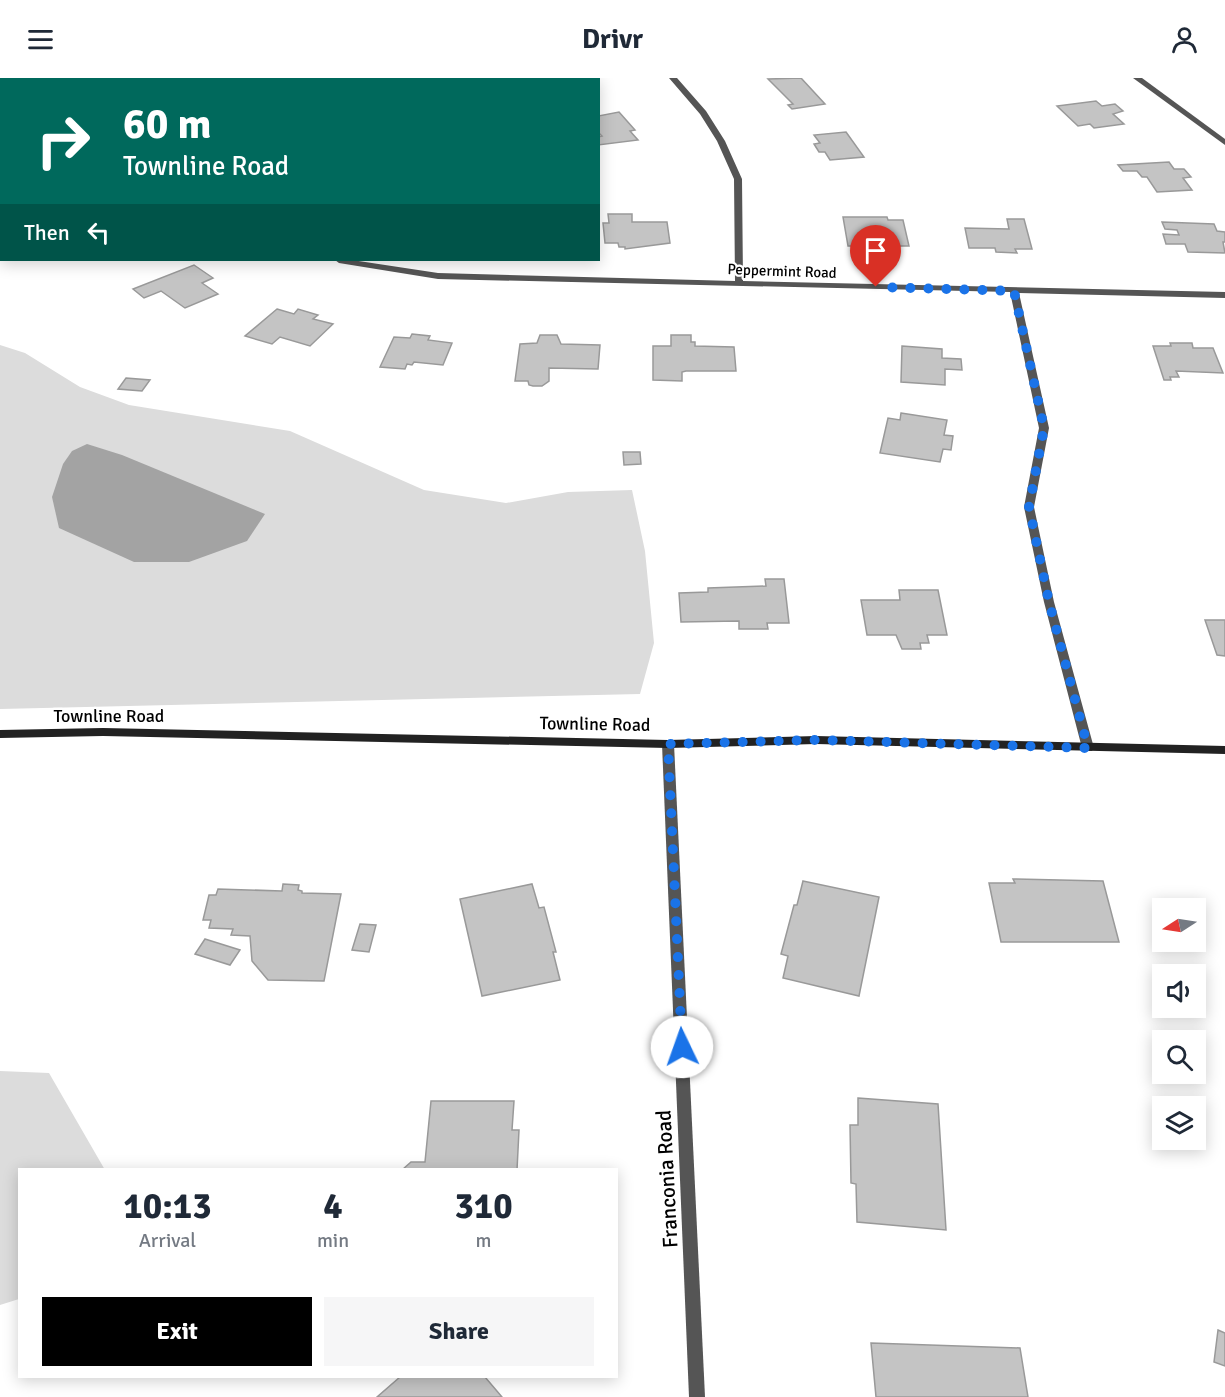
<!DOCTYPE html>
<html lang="en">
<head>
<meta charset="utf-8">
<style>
  :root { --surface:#fff; --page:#f6f6f7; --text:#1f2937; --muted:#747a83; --accent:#000 }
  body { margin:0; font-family:Signika,sans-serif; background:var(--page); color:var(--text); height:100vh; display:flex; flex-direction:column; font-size:22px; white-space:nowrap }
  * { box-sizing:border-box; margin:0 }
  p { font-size:20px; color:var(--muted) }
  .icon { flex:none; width:33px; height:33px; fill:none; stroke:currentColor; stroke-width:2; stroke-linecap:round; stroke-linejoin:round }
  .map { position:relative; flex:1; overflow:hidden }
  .drawer { position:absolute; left:18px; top:1090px; width:600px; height:210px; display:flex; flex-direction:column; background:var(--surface); border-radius:0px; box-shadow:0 3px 15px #0003 }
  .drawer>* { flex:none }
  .guide { position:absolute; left:0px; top:0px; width:600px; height:183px; box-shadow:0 3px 15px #0003; background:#00695c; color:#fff; overflow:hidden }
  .needle { width:39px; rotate:258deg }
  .tools { position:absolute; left:1152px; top:820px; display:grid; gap:12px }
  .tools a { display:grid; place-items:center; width:54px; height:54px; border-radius:0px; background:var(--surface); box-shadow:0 3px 15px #0003; font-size:30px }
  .pin { position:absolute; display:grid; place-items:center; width:51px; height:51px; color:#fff; margin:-62px -26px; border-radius:50% 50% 50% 0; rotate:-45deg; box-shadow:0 0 6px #0007 }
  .pin .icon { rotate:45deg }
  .me { position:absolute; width:66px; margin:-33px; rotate:357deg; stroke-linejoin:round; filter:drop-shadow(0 0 4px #0008) }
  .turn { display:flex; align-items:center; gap:21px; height:126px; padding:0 24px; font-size:27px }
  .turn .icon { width:78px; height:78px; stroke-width:2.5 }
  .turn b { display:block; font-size:42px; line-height:51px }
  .then { display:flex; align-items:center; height:57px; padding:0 24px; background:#0003; gap:12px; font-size:22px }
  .eta { display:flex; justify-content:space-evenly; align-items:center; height:102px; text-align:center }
  .eta b { font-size:36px; font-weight:700; line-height:42px }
  .cta { display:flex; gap:12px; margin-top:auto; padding:12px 24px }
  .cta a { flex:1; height:69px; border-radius:0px; background:var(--accent); color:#fff; font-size:24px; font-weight:700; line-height:69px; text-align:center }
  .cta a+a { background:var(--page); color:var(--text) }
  header { display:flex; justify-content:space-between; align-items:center; height:78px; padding:0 24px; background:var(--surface); font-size:27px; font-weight:700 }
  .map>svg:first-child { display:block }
  .green { fill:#dcdcdc }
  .water { fill:#a3a3a3 }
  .building { fill:#c4c4c4; stroke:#999; stroke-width:1.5 }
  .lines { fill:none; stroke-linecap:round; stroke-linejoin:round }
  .minor { fill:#555; fill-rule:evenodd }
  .secondary { fill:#222; fill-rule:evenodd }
  .route { stroke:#1a73e8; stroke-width:10; stroke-dasharray:0 18 }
  .labels { text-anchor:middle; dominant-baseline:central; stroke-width:4.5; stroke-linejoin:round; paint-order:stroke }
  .far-street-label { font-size:15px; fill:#000; stroke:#fff }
  .street-label { font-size:18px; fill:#000; stroke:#fff }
  .near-street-label { font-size:21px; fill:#000; stroke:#fff }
</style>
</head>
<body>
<header><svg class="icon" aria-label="menu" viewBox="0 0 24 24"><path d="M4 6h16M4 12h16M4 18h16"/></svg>Drivr<svg class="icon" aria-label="person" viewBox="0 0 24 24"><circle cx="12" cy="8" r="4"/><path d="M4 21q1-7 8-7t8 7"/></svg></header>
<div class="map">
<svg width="1225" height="1319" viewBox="0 0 1225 1319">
  <rect width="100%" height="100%" fill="#fff"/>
  <g class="green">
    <path d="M0,267L25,275L80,309L129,327L290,353L424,412L506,425L568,414L632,412L645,473L654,565L640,616L0,631Z"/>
    <path d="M0,993L49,995L105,1092H20L19,1221L0,1227Z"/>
  </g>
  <path class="water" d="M87,366L122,377L265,436L247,463L189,484H134L59,450L52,419L63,386L72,373Z"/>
  <g class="building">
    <path d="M801,0L825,26L792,31L788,27L793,26L768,1Z"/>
    <path d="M1096,23L1102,28L1115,26L1123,33L1113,36L1124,46L1094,50L1090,46L1078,48L1057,28Z"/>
    <path d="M619,34L635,52L630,53L638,62L598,67V59L602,58L598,54V38Z"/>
    <path d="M846,54L864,79L830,82L825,74H819L814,66L820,65L814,57Z"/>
    <path d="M1169,84L1174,91H1184L1191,99L1183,100L1192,112L1157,114L1147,99H1142L1137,93H1123L1118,87Z"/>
    <path d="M608,136H632V144H667L670,165L625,171V169H619L618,165H605L603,145H609Z"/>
    <path d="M843,139H887L888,142H903L909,168H892L893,172L871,171V168H848Z"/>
    <path d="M1007,141H1024L1032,171H1015L1017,175L996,174L995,170H969L965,150L1009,151Z"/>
    <path d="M1162,144L1214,146L1217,153L1225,154V164H1223L1225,175L1188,174L1185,166H1166L1163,156L1179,157L1177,152L1165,151Z"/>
    <path d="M194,187L213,200L202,205L218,216L185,230L161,213L144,220L133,211Z"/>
    <path d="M277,231L294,236L298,231L318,237L313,241L333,246L310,268L280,259L272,266L245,258Z"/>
    <path d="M412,256L430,258L428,262L452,265L443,287L414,284L412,287L407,286L405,291L380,289L394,259L410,260Z"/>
    <path d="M540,257H557L561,266L600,267L598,291L549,290V303L542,308H533L529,307L528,303H515L520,266L537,265Z"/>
    <path d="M671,257H691V264H695V268L734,269L736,293H686L682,294V303L653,302V268H671Z"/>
    <path d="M1170,265H1192L1193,270H1213L1223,295L1176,293L1179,299H1170L1171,302H1164L1153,268H1171Z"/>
    <path d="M902,268L942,271V280L961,281L962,292L945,291V307L901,304Z"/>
    <path d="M126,300L150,302L142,313L118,311Z"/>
    <path d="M901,335L947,342L944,357L953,358L951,372L943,371L940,384L880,375L888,340L900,342Z"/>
    <path d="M623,374H640L641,386L624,387Z"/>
    <path d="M765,501H784L789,545H767L768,551H739V543L681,544L679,515L708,514V510L766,508Z"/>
    <path d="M899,512H938L947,557H927L929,565H920L921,571H902L896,557H867L861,522H900Z"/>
    <path d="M1205,542H1225V578L1217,577Z"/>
    <path d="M1013,801L1103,803L1119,864H1001L989,805H1015Z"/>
    <path d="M803,803L879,819L859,918L783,900L788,878L781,876L794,827H797Z"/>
    <path d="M283,806L299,807L298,812L302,813V815L341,816L324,903L268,902L252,883L250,858L231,857L233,851L209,850L211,842H203L209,817H216L218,811L282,813Z"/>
    <path d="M532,806L539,830L544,829L556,874H553L560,902L482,918L460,821Z"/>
    <path d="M360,846L376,847L369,874L352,872Z"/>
    <path d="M205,861L240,872L230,887L195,876Z"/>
    <path d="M858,1020L938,1026L946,1152L857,1144L856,1106L851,1105L850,1047H858Z"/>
    <path d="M431,1023H514L512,1052H519L517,1092H402L411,1084H425Z"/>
    <path d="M1218,1252L1225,1255V1288L1214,1284Z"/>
    <path d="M871,1265L1020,1270L1028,1319H876Z"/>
    <path d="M400,1299H485L502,1319H377Z"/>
  </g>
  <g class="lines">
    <g class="minor">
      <path d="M191,0H199V2H192Z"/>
      <path d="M669,0H677L706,33L725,63L742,101L743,203L1225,214V220L1019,215L1049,350L1034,429L1054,524L1094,670L1092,673H1084L1082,670L1044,524L1024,429L1039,350L1010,214L438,201L339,185L335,182H352L438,195L735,203L734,101L717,63L700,36Z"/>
      <path d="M1133,0H1142L1225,61V67Z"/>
      <path d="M668,662L674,666L705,1319H689L662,666Z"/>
    </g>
    <path class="secondary" d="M103,650L668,662L816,658L1225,668V676L816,666L668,670L103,658L0,660V652Z"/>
  </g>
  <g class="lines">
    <path class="route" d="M682,969L668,666L816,662L1088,670L1049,524L1029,429L1044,350L1014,213L876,209"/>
  </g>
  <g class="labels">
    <g class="far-street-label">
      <text transform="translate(782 193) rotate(2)">Peppermint Road</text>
    </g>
    <g class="street-label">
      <text x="109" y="638">Townline Road</text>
      <text transform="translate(595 646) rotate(1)">Townline Road</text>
    </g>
    <g class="near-street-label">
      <text transform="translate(667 1101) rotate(-93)">Franconia Road</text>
    </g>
  </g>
</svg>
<div class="tools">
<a><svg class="needle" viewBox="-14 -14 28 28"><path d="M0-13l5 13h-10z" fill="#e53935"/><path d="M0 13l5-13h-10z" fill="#747a83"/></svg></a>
<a><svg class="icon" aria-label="sound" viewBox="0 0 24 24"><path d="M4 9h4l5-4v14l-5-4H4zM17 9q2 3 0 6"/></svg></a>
<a><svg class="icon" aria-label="search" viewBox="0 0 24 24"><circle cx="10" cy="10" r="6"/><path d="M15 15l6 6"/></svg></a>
<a><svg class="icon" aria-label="layers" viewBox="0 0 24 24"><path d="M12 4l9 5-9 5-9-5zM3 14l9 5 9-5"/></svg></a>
</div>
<div class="pin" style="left:876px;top:209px;background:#d93025"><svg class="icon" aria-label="arrive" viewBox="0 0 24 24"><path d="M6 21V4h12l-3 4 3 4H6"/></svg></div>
<svg class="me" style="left:682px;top:969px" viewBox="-20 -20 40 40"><circle r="19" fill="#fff"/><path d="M0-13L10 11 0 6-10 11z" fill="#1a73e8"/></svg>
<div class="guide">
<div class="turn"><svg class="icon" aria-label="right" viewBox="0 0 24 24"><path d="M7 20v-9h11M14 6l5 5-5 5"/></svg><div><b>60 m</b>Townline Road</div></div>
<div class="then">Then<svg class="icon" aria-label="left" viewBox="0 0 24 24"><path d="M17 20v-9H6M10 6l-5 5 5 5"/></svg></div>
</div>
<section class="drawer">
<div class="eta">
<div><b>10:13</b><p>Arrival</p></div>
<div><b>4</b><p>min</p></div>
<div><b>310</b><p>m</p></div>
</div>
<div class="cta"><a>Exit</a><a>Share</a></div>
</section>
</div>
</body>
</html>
